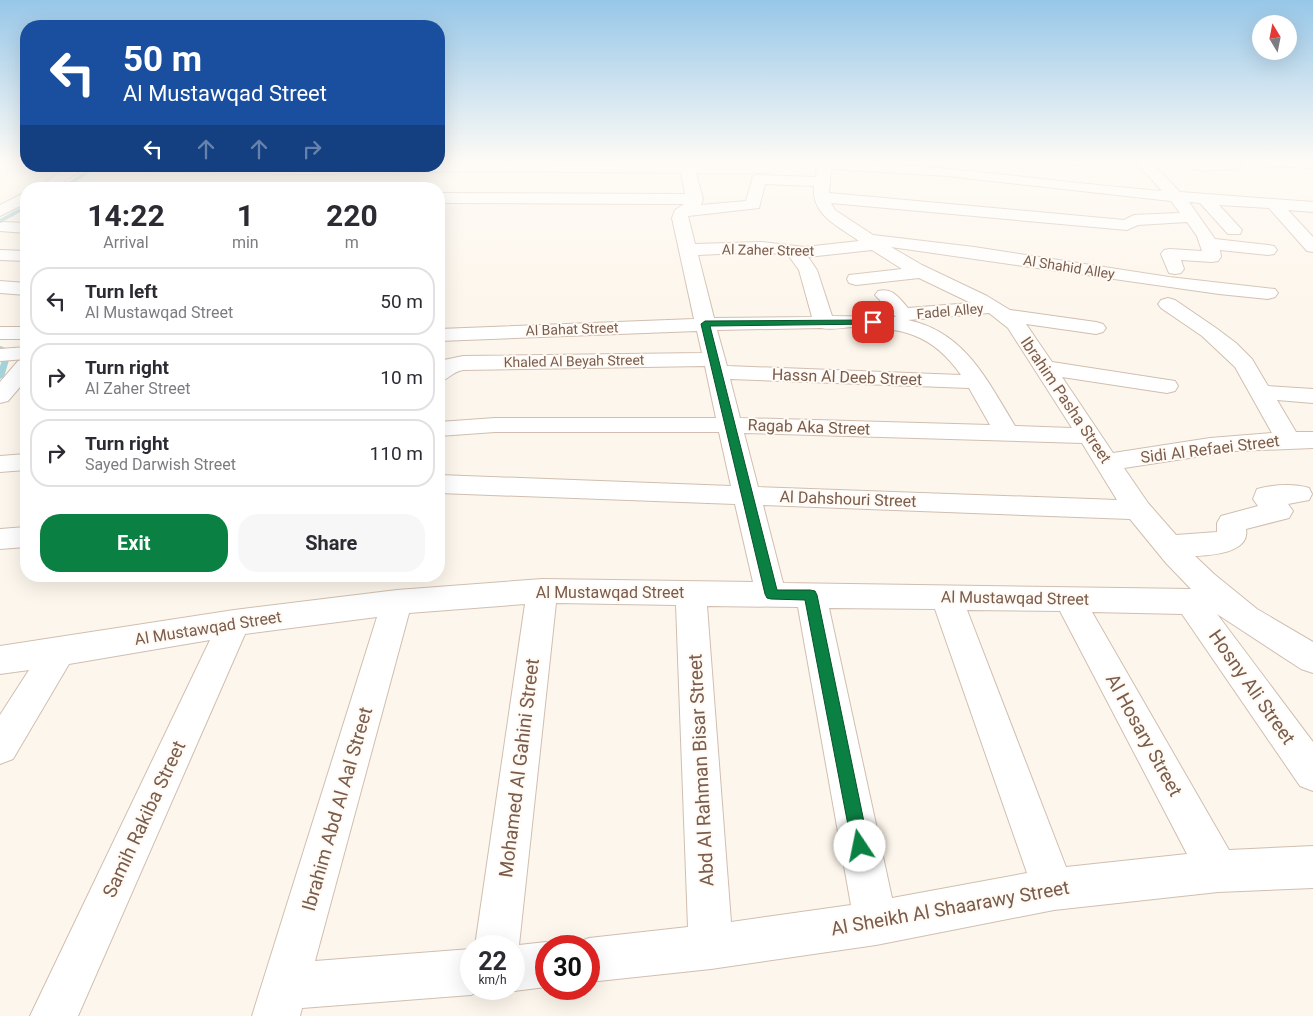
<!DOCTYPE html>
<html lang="en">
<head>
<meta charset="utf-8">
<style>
  :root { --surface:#fff; --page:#f7f7f7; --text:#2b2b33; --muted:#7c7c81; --line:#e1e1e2; --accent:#0b8043 }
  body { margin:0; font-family:Roboto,sans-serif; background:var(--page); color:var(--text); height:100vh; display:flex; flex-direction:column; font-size:19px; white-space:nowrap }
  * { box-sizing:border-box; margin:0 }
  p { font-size:16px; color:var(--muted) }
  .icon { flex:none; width:28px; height:28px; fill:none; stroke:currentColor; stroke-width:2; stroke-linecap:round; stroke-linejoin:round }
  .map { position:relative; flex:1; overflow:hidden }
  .drawer { position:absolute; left:20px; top:182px; width:425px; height:400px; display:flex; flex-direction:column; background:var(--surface); border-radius:20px; box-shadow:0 5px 20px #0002 }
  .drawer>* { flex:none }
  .hud { position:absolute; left:20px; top:20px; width:425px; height:152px; border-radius:20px; box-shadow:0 5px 20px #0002; background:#1a4fa0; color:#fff; overflow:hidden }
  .needle { width:32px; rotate:350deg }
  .buttons { position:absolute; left:1252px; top:15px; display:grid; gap:10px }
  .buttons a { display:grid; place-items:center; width:45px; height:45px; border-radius:50%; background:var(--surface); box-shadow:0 5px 20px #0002; font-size:25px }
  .speed { position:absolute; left:460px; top:935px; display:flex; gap:10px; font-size:25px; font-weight:700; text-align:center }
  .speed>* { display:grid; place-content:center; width:65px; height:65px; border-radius:50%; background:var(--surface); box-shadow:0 5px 20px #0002; line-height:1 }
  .speed small { font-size:12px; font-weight:400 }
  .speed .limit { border:8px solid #d22; background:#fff; color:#111 }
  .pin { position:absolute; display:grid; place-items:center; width:42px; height:42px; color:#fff; margin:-21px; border-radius:10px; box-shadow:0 2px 8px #0006 }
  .me { position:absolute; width:55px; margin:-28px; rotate:349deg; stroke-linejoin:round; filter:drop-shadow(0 0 4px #0008) }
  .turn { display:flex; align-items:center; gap:18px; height:105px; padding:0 20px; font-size:22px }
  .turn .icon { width:65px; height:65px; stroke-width:2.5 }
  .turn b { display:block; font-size:35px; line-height:42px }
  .lanes { display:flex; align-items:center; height:48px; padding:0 20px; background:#0003; justify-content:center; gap:25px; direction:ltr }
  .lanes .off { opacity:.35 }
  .eta { display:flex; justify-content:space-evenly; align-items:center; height:85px; text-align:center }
  .eta b { font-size:30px; font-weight:700; line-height:35px }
  .action { display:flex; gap:10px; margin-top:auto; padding:10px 20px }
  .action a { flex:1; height:58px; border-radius:20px; background:var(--accent); color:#fff; font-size:20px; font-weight:700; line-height:58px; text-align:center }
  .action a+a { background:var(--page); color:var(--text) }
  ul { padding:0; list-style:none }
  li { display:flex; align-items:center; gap:15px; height:68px; margin:0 10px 8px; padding:0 10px; border:2px solid var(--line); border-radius:20px }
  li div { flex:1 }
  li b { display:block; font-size:19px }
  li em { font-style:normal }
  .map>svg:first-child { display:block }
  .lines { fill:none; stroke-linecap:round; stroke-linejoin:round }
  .stream { fill:#a5d3da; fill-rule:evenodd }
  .street-casing { stroke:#d1beb0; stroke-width:2 }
  .street { fill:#fff; fill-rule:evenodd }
  .route { fill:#0b8043; stroke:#07532c }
  .labels { text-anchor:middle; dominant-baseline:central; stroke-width:4; stroke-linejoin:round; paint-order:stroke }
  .far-street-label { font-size:14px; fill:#7a5c4d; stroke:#fffaf3 }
  .street-label { font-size:16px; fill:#7a5c4d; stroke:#fffaf3 }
  .near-street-label { font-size:19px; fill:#7a5c4d; stroke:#fffaf3 }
</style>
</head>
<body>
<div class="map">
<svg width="1313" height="1016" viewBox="0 0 1313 1016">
  <rect width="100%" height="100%" fill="#fdf6ec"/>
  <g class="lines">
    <g class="stream">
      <path d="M94,166H100L64,189H58Z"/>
      <path d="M24,206H26V209L0,223V219Z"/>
      <path d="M0,346L12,350L4,377L0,379V366L5,351L0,350Z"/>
    </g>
    <defs>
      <g id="street">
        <path d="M679,162H693L694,164L765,165L770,166L772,169L770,172L765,173H696L703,199L701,205L746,201L753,176L758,175L816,177L817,162C933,162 1047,182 1162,191L1136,162H1151L1180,192L1313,202V212L1288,210L1313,237V252L1307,251L1269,208L1219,205L1242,230L1240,234H1228L1200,203L1189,202L1215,239L1268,245L1274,246L1277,250L1274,254L1268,255L1220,250L1221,257L1218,261L1212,262L1181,260L1184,269L1181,273L1175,274L1169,273L1161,254L1164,250L1170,249L1202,251L1197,236L1187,222L1138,225L1127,230L831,203L835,210L873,235L974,247L1169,277L1275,289L1278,293L1275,297L1268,299L1219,294L891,247L922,265L987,296L1010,310L1096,322L1103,324L1106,328L1103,332L1096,334L1026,324L1052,362L1175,381L1178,386L1175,391L1167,393L1062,377L1113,453L1210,438L1272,433L1235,367L1202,336L1161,308L1158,304L1161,300L1168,298L1175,300L1216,328L1236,343L1252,359L1268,386L1313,389V403L1277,400L1296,432H1313V448L1235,451L1124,468L1148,503L1176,535L1217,532V523L1221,516L1258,506L1253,499L1257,489C1273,485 1293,483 1309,488L1312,494L1309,500L1288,504L1293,511L1289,518L1246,529C1250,553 1212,555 1195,556L1214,574L1257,609L1313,642V673L1301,669L1217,614L1313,742V791L1300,786L1182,614L1092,612L1229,850L1313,846V888L1218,892L1054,910L876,945L711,969L589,982V946H572L573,944L589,938L688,927L676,605L556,603L519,945L546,942L555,946H546V987L514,991L509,989H514V946H475L525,604L409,613L315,961L471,949V989H485L471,995L302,1008L300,1016H252L377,617L245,634L78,1016H30L210,640L69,664L13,759L0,764V715L29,670L0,674V646L234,610L397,590L542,579L753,582L735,504L439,493V475L731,486L719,432H495L439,436V422L495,418H716L705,366L463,370C452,372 449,379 439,382V361L463,356L702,353L697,331L439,341V329L694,319L672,218L675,210L684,204L439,203V193L685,194L681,173L486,171L307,174L113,171L108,170L106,166H439V163L679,164ZM831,169L947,176L1171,201L1180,213L1134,215L1124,220L829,193ZM765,184L814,186C811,215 838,226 859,241L805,247L761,242L695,244L688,216L759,208ZM872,250L902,269L849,275L847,279L849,283L856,285L919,278L971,303L908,308C899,298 893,287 878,291L875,295L896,317L832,316L817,270L808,257ZM761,252L788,255L799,270L812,317L714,318L698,255ZM989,313L1008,328L1072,428L1015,426C987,380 965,332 908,320ZM821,328C831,330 842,328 852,327C900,327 932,333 961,375L727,366L717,330ZM730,379L969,388L990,425L740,418ZM744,433L1082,443L1117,500L758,487ZM763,505L1130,519L1166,563L1191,589L783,583ZM707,606L798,607L851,905L731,922ZM829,608L935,609L1027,873L892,898ZM967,610L1060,611L1187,854L1066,867Z"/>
        <path d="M1068,162H1084L1082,165H1070Z"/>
        <path d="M1179,162H1239L1241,165L1239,168L1234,169C1219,169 1189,175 1179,162Z"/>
        <path d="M1257,162H1313V168L1264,166L1259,165Z"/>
        <path d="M70,166H88L52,189H34Z"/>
        <path d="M26,192V203L0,216V205Z"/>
        <path d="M3,222L26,223V233L0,231V223Z"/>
        <path d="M0,250L26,251V261L0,260Z"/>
        <path d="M0,281L26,283V295L0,293Z"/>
        <rect x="0" y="327" width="26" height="12"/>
        <path d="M26,347V380L8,401L0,403V382L18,361L26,359L0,361V349Z"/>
        <path d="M26,454V470L0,472V456Z"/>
        <path d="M26,527V547L0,549V529Z"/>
      </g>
    </defs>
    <use href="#street" class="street-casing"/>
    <use href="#street" class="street"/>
  </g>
  <linearGradient id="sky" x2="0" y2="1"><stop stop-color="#97c7e8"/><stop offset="0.53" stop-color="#fefbf6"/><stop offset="1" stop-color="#fefbf6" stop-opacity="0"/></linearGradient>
  <rect width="1313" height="304" fill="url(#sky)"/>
  <path class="route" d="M873,320L877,322L876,324L710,326L777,590H810L815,591L817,595L869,846L866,852L860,854L854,852L852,846L805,600L771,599L767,598L765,594L701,324L705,321Z"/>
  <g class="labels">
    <g class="far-street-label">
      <text transform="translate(768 250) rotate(1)">Al Zaher Street</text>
      <text transform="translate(1069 267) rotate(9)">Al Shahid Alley</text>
      <text transform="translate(950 311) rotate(-5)">Fadel Alley</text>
      <text transform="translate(572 329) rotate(-2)">Al Bahat Street</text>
      <text transform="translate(574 361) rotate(-1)">Khaled Al Beyah Street</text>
    </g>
    <g class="street-label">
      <text transform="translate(847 377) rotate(2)">Hassn Al Deeb Street</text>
      <text transform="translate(1066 400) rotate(56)">Ibrahim Pasha Street</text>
      <text transform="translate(809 427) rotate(2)">Ragab Aka Street</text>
      <text transform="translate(1210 449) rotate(-7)">Sidi Al Refaei Street</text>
      <text transform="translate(848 499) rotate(2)">Al Dahshouri Street</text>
      <text x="610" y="592">Al Mustawqad Street</text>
      <text transform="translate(1015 598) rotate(1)">Al Mustawqad Street</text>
      <text transform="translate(208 628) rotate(-9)">Al Mustawqad Street</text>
    </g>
    <g class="near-street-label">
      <text transform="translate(1252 687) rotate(55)">Hosny Ali Street</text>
      <text transform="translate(1144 735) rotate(61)">Al Hosary Street</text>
      <text transform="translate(519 768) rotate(-83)">Mohamed Al Gahini Street</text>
      <text transform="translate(701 770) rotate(-93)">Abd Al Rahman Bisar Street</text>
      <text transform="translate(337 809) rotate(-74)">Ibrahim Abd Al Aal Street</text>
      <text transform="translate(144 819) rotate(-65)">Samih Rakiba Street</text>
      <text transform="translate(950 908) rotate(-10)">Al Sheikh Al Shaarawy Street</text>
    </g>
  </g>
</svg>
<div class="buttons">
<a><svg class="needle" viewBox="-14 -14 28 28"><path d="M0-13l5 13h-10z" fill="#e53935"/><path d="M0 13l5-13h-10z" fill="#7c7c81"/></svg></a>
</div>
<div class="speed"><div>22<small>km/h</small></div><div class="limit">30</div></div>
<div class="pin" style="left:873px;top:322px;background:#d93025"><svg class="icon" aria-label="arrive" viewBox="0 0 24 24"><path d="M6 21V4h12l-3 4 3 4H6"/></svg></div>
<svg class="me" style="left:860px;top:846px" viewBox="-20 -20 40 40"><circle r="19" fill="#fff"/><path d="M0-13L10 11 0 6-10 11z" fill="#0b8043"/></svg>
<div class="hud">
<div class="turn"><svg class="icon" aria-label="left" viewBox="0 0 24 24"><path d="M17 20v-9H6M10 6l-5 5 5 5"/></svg><div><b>50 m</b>Al Mustawqad Street</div></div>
<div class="lanes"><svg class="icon" aria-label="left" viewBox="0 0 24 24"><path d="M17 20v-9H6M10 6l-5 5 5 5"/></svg><svg class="icon off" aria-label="ahead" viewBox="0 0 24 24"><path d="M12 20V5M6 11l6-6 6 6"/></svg><svg class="icon off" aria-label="ahead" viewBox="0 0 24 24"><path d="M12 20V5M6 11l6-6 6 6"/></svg><svg class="icon off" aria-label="right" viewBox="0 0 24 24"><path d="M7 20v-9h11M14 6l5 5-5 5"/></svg></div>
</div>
<section class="drawer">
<div class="eta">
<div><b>14:22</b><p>Arrival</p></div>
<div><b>1</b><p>min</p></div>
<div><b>220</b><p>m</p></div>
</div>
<ul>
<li><svg class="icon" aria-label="left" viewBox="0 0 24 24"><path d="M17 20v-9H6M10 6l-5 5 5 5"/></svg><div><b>Turn left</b><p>Al Mustawqad Street</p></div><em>50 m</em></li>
<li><svg class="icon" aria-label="right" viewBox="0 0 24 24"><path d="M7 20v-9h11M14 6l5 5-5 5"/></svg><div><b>Turn right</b><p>Al Zaher Street</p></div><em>10 m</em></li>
<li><svg class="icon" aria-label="right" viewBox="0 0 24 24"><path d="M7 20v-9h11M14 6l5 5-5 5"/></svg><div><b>Turn right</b><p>Sayed Darwish Street</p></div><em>110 m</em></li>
</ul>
<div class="action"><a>Exit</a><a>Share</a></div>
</section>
</div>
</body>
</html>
